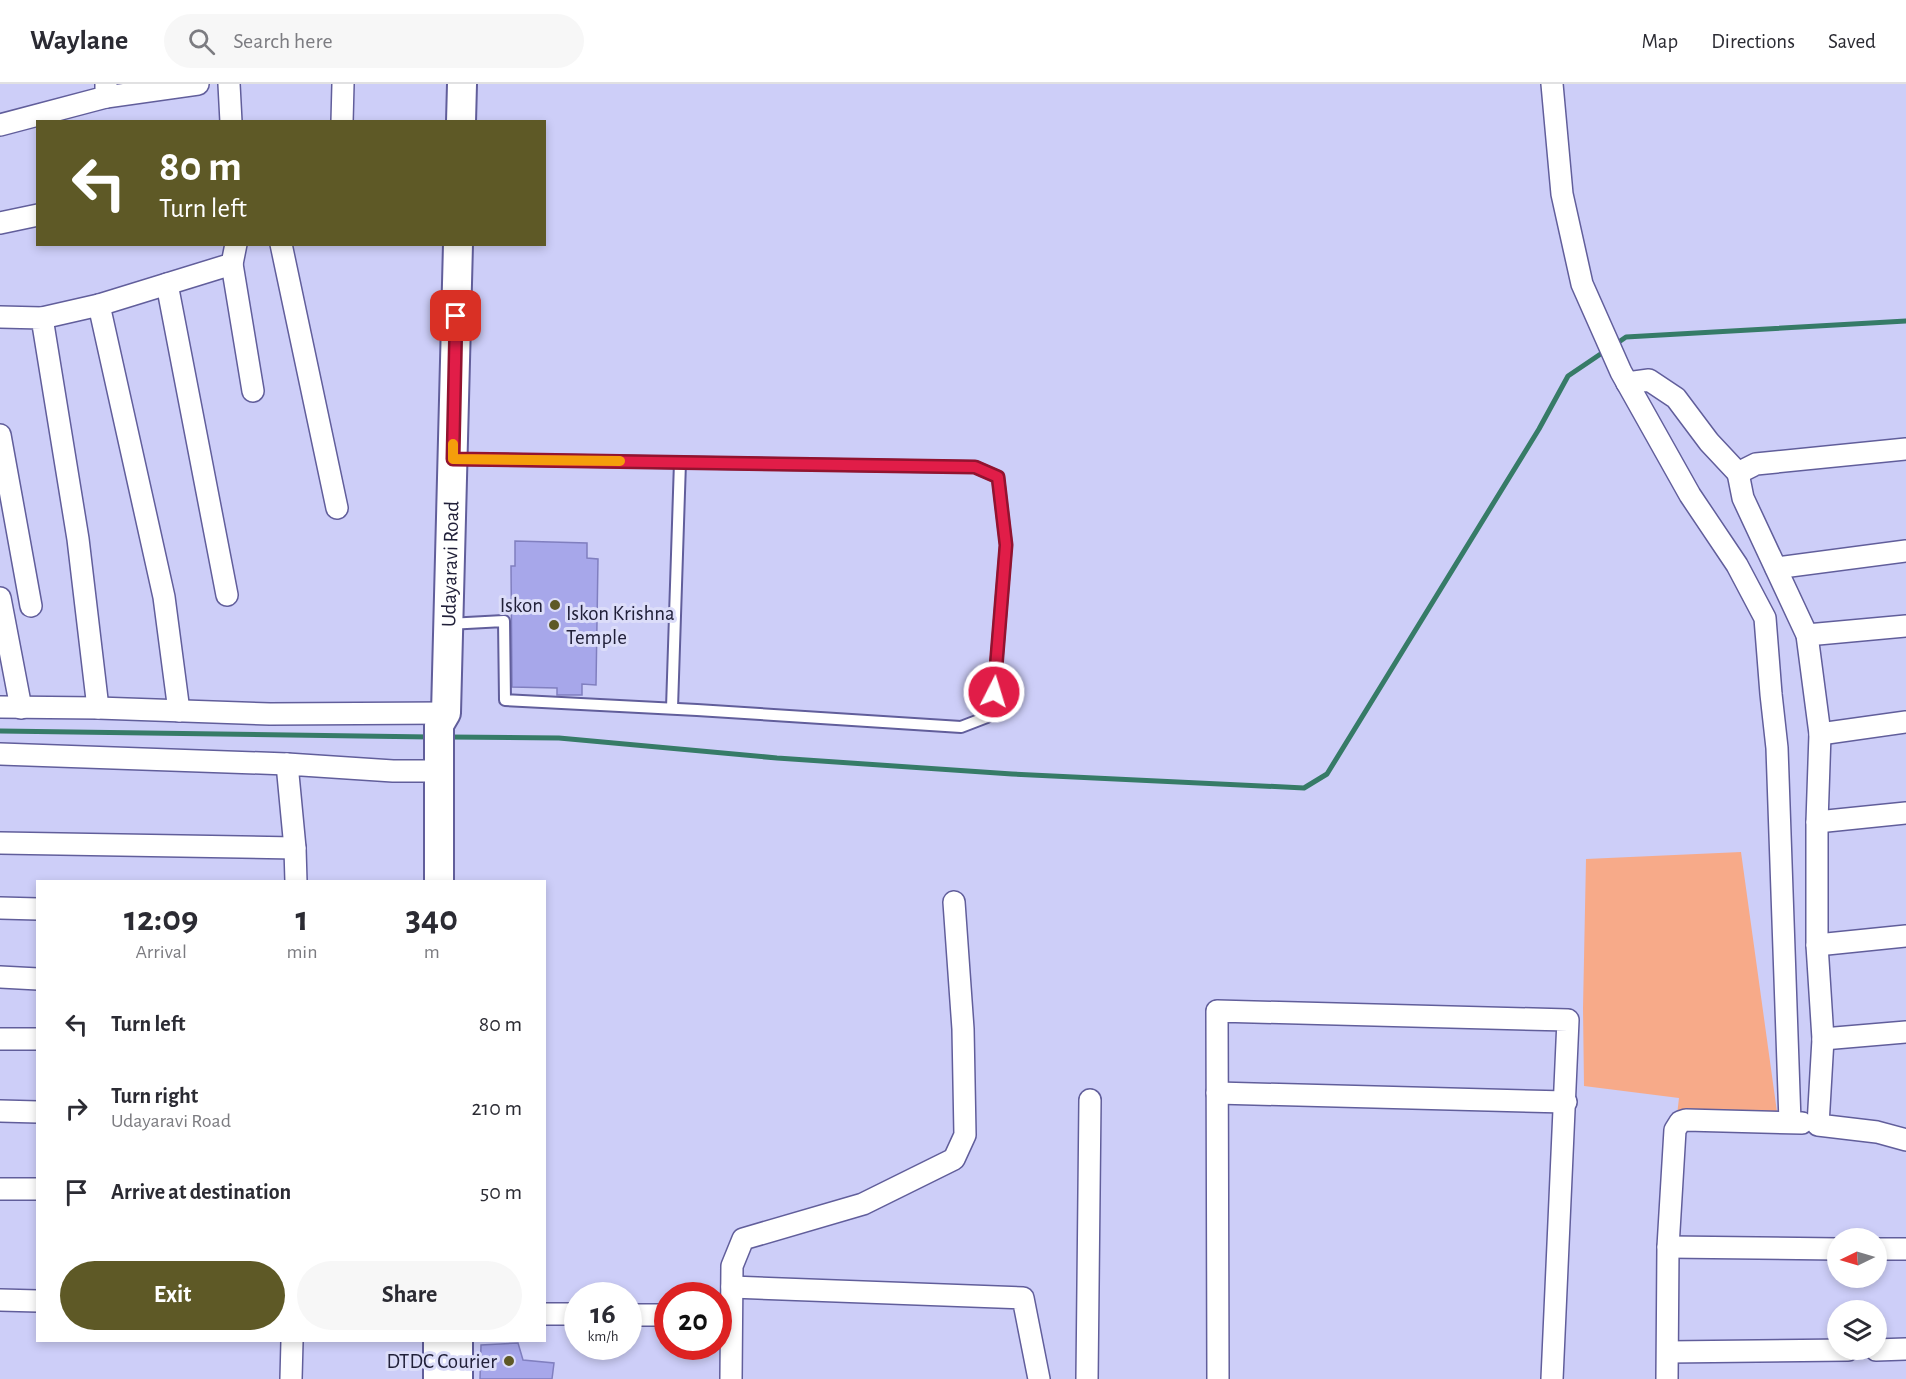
<!DOCTYPE html>
<html lang="en">
<head>
<meta charset="utf-8">
<style>
  :root { --surface:#fff; --page:#f7f7f7; --text:#2b2b33; --muted:#7c7c81; --line:#e1e1e2; --accent:#5e5926 }
  body { margin:0; font-family:"Alegreya Sans",sans-serif; background:var(--page); color:var(--text); height:100vh; display:flex; flex-direction:column; font-size:22px; white-space:nowrap }
  * { box-sizing:border-box; margin:0 }
  p { font-size:20px; color:var(--muted) }
  .icon { flex:none; width:33px; height:33px; fill:none; stroke:currentColor; stroke-width:2; stroke-linecap:round; stroke-linejoin:round }
  .map { position:relative; flex:1; overflow:hidden }
  .side { position:absolute; left:36px; top:796px; width:510px; height:462px; display:flex; flex-direction:column; background:var(--surface); border-radius:0px; box-shadow:0 3px 9px #0003 }
  .side>* { flex:none }
  .guide { position:absolute; left:36px; top:36px; width:510px; height:126px; border-radius:0px; box-shadow:0 3px 9px #0003; background:#5e5926; color:#fff; overflow:hidden }
  .needle { width:39px; rotate:265deg }
  .fabs { position:absolute; left:1827px; top:1144px; display:grid; gap:12px }
  .fabs a { display:grid; place-items:center; width:60px; height:60px; border-radius:50%; background:var(--surface); box-shadow:0 3px 9px #0003; font-size:30px }
  .speed { position:absolute; left:564px; top:1198px; display:flex; gap:12px; font-size:30px; font-weight:700; text-align:center }
  .speed>* { display:grid; place-content:center; width:78px; height:78px; border-radius:50%; background:var(--surface); box-shadow:0 3px 9px #0003; line-height:1 }
  .speed small { font-size:15px; font-weight:400 }
  .speed .limit { border:9px solid #d22; background:#fff; color:#111 }
  .pin { position:absolute; display:grid; place-items:center; width:51px; height:51px; color:#fff; margin:-26px; border-radius:12px; box-shadow:0 3px 9px #0006 }
  .me { position:absolute; width:66px; margin:-33px; rotate:5deg; stroke-linejoin:round; filter:drop-shadow(0 0 4px #0008) }
  .turn { display:flex; align-items:center; gap:21px; height:126px; padding:0 24px; font-size:27px }
  .turn .icon { width:78px; height:78px; stroke-width:2.5 }
  .turn b { display:block; font-size:42px; line-height:51px }
  .eta { display:flex; justify-content:space-evenly; align-items:center; height:102px; text-align:center }
  .eta b { font-size:36px; font-weight:600; line-height:42px }
  .button { display:flex; gap:12px; margin-top:auto; padding:12px 24px }
  .button a { flex:1; height:69px; border-radius:36px; background:var(--accent); color:#fff; font-size:24px; font-weight:600; line-height:69px; text-align:center }
  .button a+a { background:var(--page); color:var(--text) }
  ul { padding:0; list-style:none }
  li { display:flex; align-items:center; gap:18px; height:84px; padding:0 24px }
  li div { flex:1 }
  li b { display:block; font-size:22px }
  li em { font-style:normal }
  header { display:flex; align-items:center; gap:36px; box-sizing:border-box; height:84px; padding:0 30px; background:var(--surface); border-bottom:2px solid var(--line) }
  header strong { font-size:28px }
  nav { display:flex; gap:33px; margin-inline-start:auto; font-size:21px }
  .search { width:420px; height:54px; background:var(--page); display:flex; align-items:center; gap:15px; box-sizing:border-box; padding:0 21px; border-radius:33px; color:var(--muted); font-size:22px }
  .map>svg:first-child { display:block }
  .green { fill:#f7aa89 }
  .lines { fill:none; stroke-linecap:round; stroke-linejoin:round }
  .stream { stroke:#367b67; stroke-width:5 }
  .building { fill:#a7a7ea; stroke:#807fbf; stroke-width:1.5 }
  .lane-casing { stroke:#615e9b; stroke-width:14 }
  .street-casing { stroke:#615e9b; stroke-width:24 }
  .secondary-casing { stroke:#615e9b; stroke-width:32 }
  .lane { stroke:#fff; stroke-width:10 }
  .street { stroke:#fff; stroke-width:21 }
  .secondary { stroke:#fff; stroke-width:28 }
  .route-casing { stroke:#92132f; stroke-width:15 }
  .route { stroke:#e11d48; stroke-width:10 }
  .slow { stroke:#f59e0b; stroke-width:10 }
  .poi-dot { fill:#5e5926; stroke:#dcddf9; stroke-width:2 }
  .labels { text-anchor:middle; dominant-baseline:central; stroke-width:6; stroke-linejoin:round; paint-order:stroke }
  .street-label { font-size:21px; fill:#212039; stroke:#dcddf9 }
  .poi-label { font-size:21px; fill:#212039; stroke:#dcddf9; text-anchor:end }
</style>
</head>
<body>
<header>
<strong>Waylane</strong>
<div class="search"><svg class="icon" aria-label="search" viewBox="0 0 24 24"><circle cx="10" cy="10" r="6"/><path d="M15 15l6 6"/></svg>Search here</div>
<nav><a>Map</a><a>Directions</a><a>Saved</a></nav>
</header>
<div class="map">
<svg width="1906" height="1295" viewBox="0 0 1906 1295">
  <rect width="100%" height="100%" fill="#cdcef8"/>
  <path class="green" d="M1741,768L1777,1028L1677,1031L1679,1014L1584,1002L1583,924L1586,775Z"/>
  <g class="lines">
    <g class="stream">
      <path d="M1613,262L1626,253L1906,237"/>
      <path d="M0,647L430,653"/>
      <path d="M449,653L559,654L777,674L1012,690L1304,704L1327,690L1539,345L1568,292L1605,267"/>
    </g>
  </g>
  <g class="building">
    <path d="M515,457L587,459V474L598,475L596,601L582,600V611H557V604L512,603L511,482H515Z"/>
    <path d="M518,1259L523,1276L554,1279L552,1295H480L481,1261Z"/>
  </g>
  <g class="lines">
    <defs>
      <g id="lane">
        <path d="M448,540L504,537L505,616L697,626L961,643L987,633L994,608L1006,461L998,393L975,383L453,375"/>
        <path d="M672,624L680,378"/>
      </g>
      <g id="street">
        <path d="M229,0L231,38"/>
        <path d="M1552,0L1562,110L1582,200L1621,288L1690,411L1737,481L1765,534L1771,610L1777,664L1790,1038"/>
        <path d="M106,13L198,0"/>
        <path d="M342,38L343,0"/>
        <path d="M0,41L106,13V0"/>
        <path d="M0,139L38,131"/>
        <path d="M281,160L337,424"/>
        <path d="M232,180L253,307"/>
        <path d="M167,200L227,511"/>
        <path d="M99,221L164,513L179,627"/>
        <path d="M0,233L42,234L78,455L98,624"/>
        <path d="M42,234L99,221L232,180L236,160"/>
        <path d="M1627,299L1649,296L1676,314L1709,358L1738,389"/>
        <path d="M0,351L31,522"/>
        <path d="M1906,365L1756,380L1738,389L1743,414L1807,551L1820,650L1817,738V861L1823,955L1818,1041L1877,1048L1906,1056"/>
        <path d="M1776,484L1906,467"/>
        <path d="M0,514L21,624"/>
        <path d="M1807,551L1906,542"/>
        <path d="M0,623L98,624L270,630L446,629"/>
        <path d="M1820,650L1906,638"/>
        <path d="M0,670L287,680"/>
        <path d="M1817,738L1906,729"/>
        <path d="M0,759L295,764"/>
        <path d="M296,798L295,764L287,680L393,687H439"/>
        <path d="M0,824L38,825"/>
        <path d="M1817,861L1906,852"/>
        <path d="M0,893L38,895"/>
        <path d="M0,955H38"/>
        <path d="M1823,955L1906,948"/>
        <path d="M1217,1009L1566,1018"/>
        <path d="M0,1027L38,1028"/>
        <path d="M0,1105H38"/>
        <path d="M1668,1163L1838,1165"/>
        <path d="M1876,1165H1906"/>
        <path d="M732,1203L1023,1214L1039,1295"/>
        <path d="M0,1216L38,1217"/>
        <path d="M544,1230H578"/>
        <path d="M628,1231H668"/>
        <path d="M1876,1266L1906,1265"/>
        <path d="M1668,1268L1848,1266"/>
        <path d="M291,1295L292,1257"/>
        <path d="M731,1295L732,1182L743,1155L863,1120L954,1075L965,1051L963,945L954,818"/>
        <path d="M1087,1295L1090,1016"/>
        <path d="M1218,1295L1217,927L1568,936L1552,1295"/>
        <path d="M1667,1295L1668,1163L1675,1046L1680,1038L1686,1036L1802,1039"/>
      </g>
      <g id="secondary">
        <path d="M461,38L462,0"/>
        <path id="s1" d="M439,798V641L446,629L458,160"/>
        <path d="M458,1257V1295"/>
        <path d="M438,1295V1257"/>
      </g>
    </defs>
    <use href="#lane" class="lane-casing"/>
    <use href="#street" class="street-casing"/>
    <use href="#secondary" class="secondary-casing"/>
    <use href="#lane" class="lane"/>
    <use href="#street" class="street"/>
    <use href="#secondary" class="secondary"/>
  </g>
  <g class="lines">
    <defs>
      <path id="route" d="M456,232L453,375L975,383L998,393L1006,461L994,608"/>
    </defs>
    <use href="#route" class="route-casing"/>
    <use href="#route" class="route"/>
    <path class="slow" d="M453,360V375L620,377"/>
  </g>
  <g class="poi-dot">
    <circle cx="555" cy="521" r="6"/>
    <circle cx="554" cy="541" r="6"/>
    <circle cx="509" cy="1277" r="6"/>
  </g>
  <g class="labels">
    <g class="street-label">
      <text stroke="none"><textPath href="#s1" startOffset="320">Udayaravi Road</textPath></text>
    </g>
    <g class="poi-label">
      <text x="543" y="521">Iskon</text>
      <text x="566" y="529" text-anchor="start">Iskon Krishna<tspan x="566" dy="24">Temple</tspan></text>
      <text x="497" y="1277">DTDC Courier</text>
    </g>
  </g>
</svg>
<div class="fabs">
<a><svg class="needle" viewBox="-14 -14 28 28"><path d="M0-13l5 13h-10z" fill="#e53935"/><path d="M0 13l5-13h-10z" fill="#7c7c81"/></svg></a>
<a><svg class="icon" aria-label="layers" viewBox="0 0 24 24"><path d="M12 4l9 5-9 5-9-5zM3 14l9 5 9-5"/></svg></a>
</div>
<div class="speed"><div>16<small>km/h</small></div><div class="limit">20</div></div>
<div class="pin" style="left:456px;top:232px;background:#d93025"><svg class="icon" aria-label="arrive" viewBox="0 0 24 24"><path d="M6 21V4h12l-3 4 3 4H6"/></svg></div>
<svg class="me" style="left:994px;top:608px" viewBox="-20 -20 40 40"><circle r="17" fill="#e11d48" stroke="#fff" stroke-width="3"/><path d="M0-11L8 9 0 5-8 9z" fill="#fff"/></svg>
<div class="guide">
<div class="turn"><svg class="icon" aria-label="left" viewBox="0 0 24 24"><path d="M17 20v-9H6M10 6l-5 5 5 5"/></svg><div><b>80 m</b>Turn left</div></div>
</div>
<section class="side">
<div class="eta">
<div><b>12:09</b><p>Arrival</p></div>
<div><b>1</b><p>min</p></div>
<div><b>340</b><p>m</p></div>
</div>
<ul>
<li><svg class="icon" aria-label="left" viewBox="0 0 24 24"><path d="M17 20v-9H6M10 6l-5 5 5 5"/></svg><div><b>Turn left</b></div><em>80 m</em></li>
<li><svg class="icon" aria-label="right" viewBox="0 0 24 24"><path d="M7 20v-9h11M14 6l5 5-5 5"/></svg><div><b>Turn right</b><p>Udayaravi Road</p></div><em>210 m</em></li>
<li><svg class="icon" aria-label="arrive" viewBox="0 0 24 24"><path d="M6 21V4h12l-3 4 3 4H6"/></svg><div><b>Arrive at destination</b></div><em>50 m</em></li>
</ul>
<div class="button"><a>Exit</a><a>Share</a></div>
</section>
</div>
</body>
</html>
